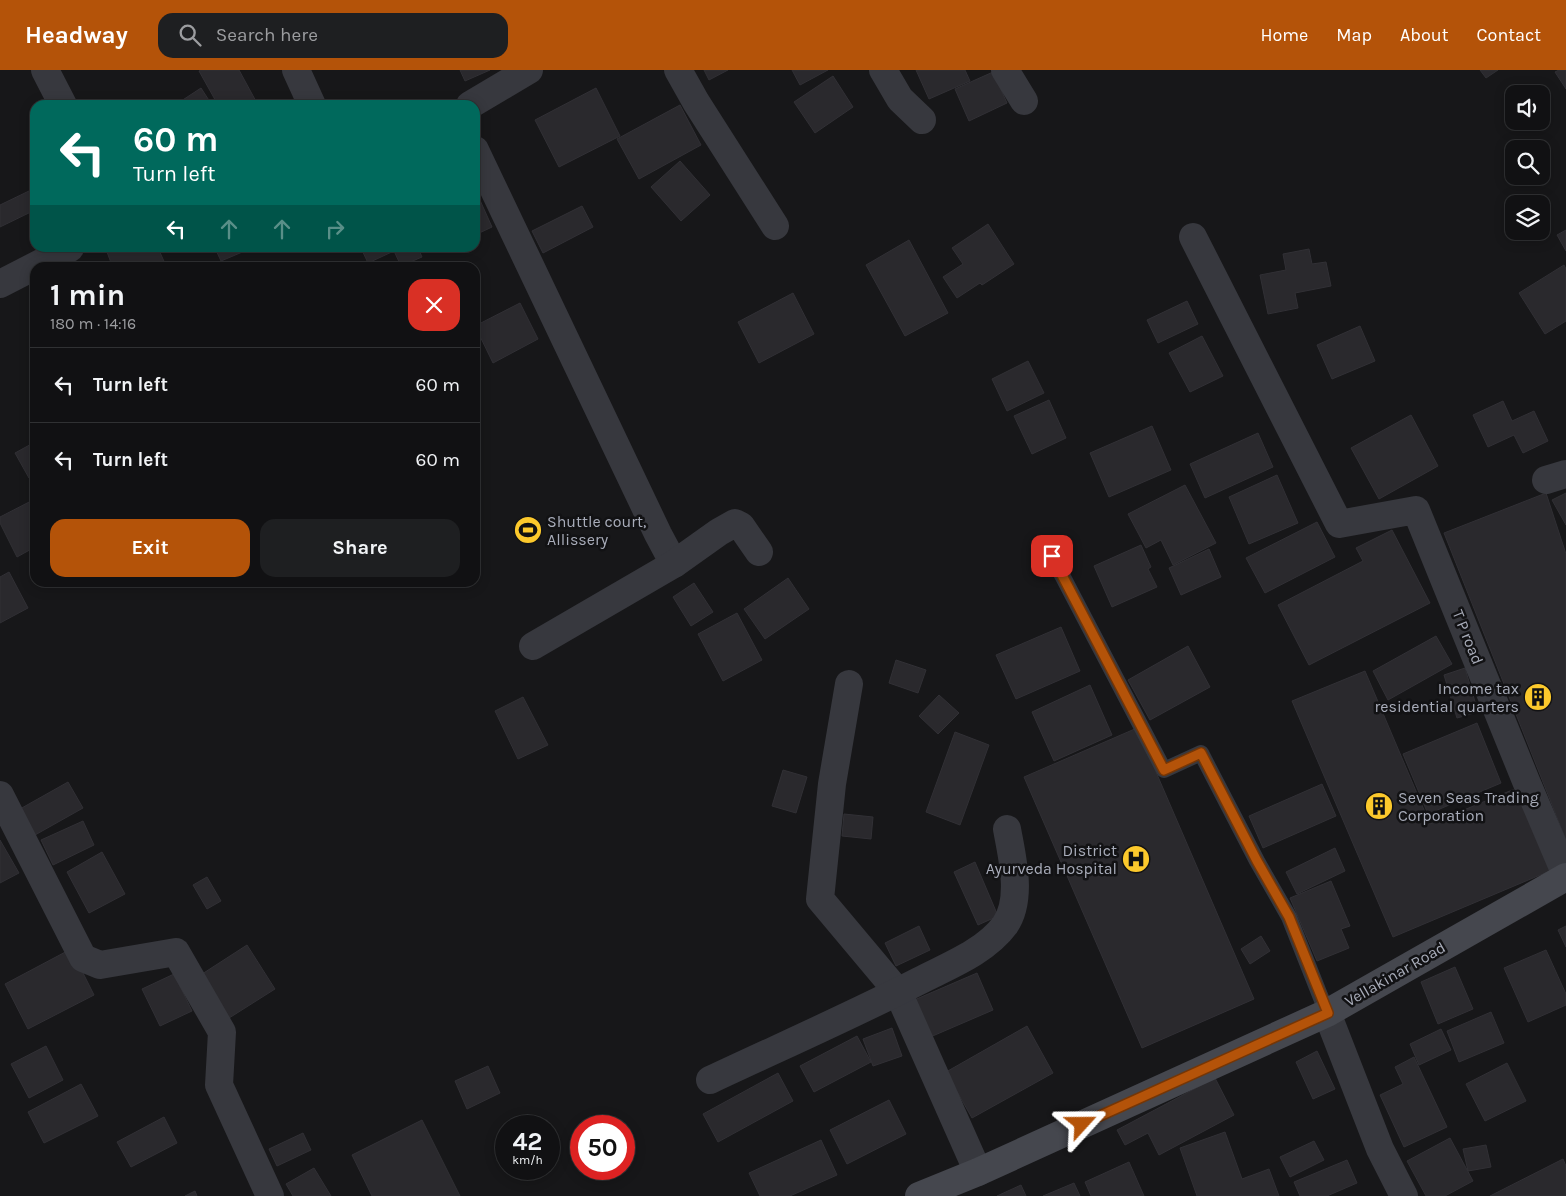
<!DOCTYPE html>
<html lang="en">
<head>
<meta charset="utf-8">
<style>
  :root { --surface:#111113; --page:#1e1f21; --text:#f1f3f6; --muted:#9c9da0; --line:#303133; --accent:#b45309 }
  body { margin:0; font-family:Karla,sans-serif; background:var(--page); color:var(--text); height:100vh; display:flex; flex-direction:column; font-size:19px; white-space:nowrap }
  * { box-sizing:border-box; margin:0 }
  p { font-size:16px; color:var(--muted) }
  .icon { flex:none; width:28px; height:28px; fill:none; stroke:currentColor; stroke-width:2; stroke-linecap:round; stroke-linejoin:round }
  .map { position:relative; flex:1; overflow:hidden }
  .details { position:absolute; left:30px; top:192px; width:450px; height:325px; display:flex; flex-direction:column; background:var(--surface); border-radius:15px; box-shadow:0 2px 12px #0003,0 0 0 1px var(--line) }
  .details>* { flex:none }
  .guide { position:absolute; left:30px; top:30px; width:450px; height:152px; border-radius:15px; box-shadow:0 2px 12px #0003,0 0 0 1px var(--line); background:#00695c; color:#fff; overflow:hidden }
  .controls { position:absolute; left:1505px; top:15px; display:grid; gap:10px }
  .controls a { display:grid; place-items:center; width:45px; height:45px; border-radius:10px; background:var(--surface); box-shadow:0 2px 12px #0003,0 0 0 1px var(--line); font-size:25px }
  .speed { position:absolute; left:495px; top:1045px; display:flex; gap:10px; font-size:25px; font-weight:700; text-align:center }
  .speed>* { display:grid; place-content:center; width:65px; height:65px; border-radius:50%; background:var(--surface); box-shadow:0 2px 12px #0003,0 0 0 1px var(--line); line-height:1 }
  .speed small { font-size:12px; font-weight:400 }
  .speed .limit { border:8px solid #d22; background:#fff; color:#111 }
  .pin { position:absolute; display:grid; place-items:center; width:42px; height:42px; color:#fff; margin:-21px; border-radius:10px; box-shadow:0 2px 8px #0006 }
  .me { position:absolute; width:55px; margin:-28px; rotate:66deg; stroke-linejoin:round; filter:drop-shadow(0 0 4px #0008) }
  .turn { display:flex; align-items:center; gap:18px; height:105px; padding:0 20px; font-size:22px }
  .turn .icon { width:65px; height:65px; stroke-width:2.5 }
  .turn b { display:block; font-size:35px; line-height:42px }
  .lanes { display:flex; align-items:center; height:48px; padding:0 20px; background:#0003; justify-content:center; gap:25px; direction:ltr }
  .lanes .off { opacity:.35 }
  .round { display:grid; place-items:center; flex:none; width:52px; height:52px; border-radius:15px; background:var(--page) }
  .headline { display:flex; align-items:center; justify-content:space-between; height:85px; padding:0 20px }
  h1 { font-size:30px; font-weight:700; line-height:38px }
  .action { display:flex; gap:10px; margin-top:auto; padding:10px 20px }
  .action a { flex:1; height:58px; border-radius:15px; background:var(--accent); color:#fff; font-size:20px; font-weight:700; line-height:58px; text-align:center }
  .action a+a { background:var(--page); color:var(--text) }
  ul { padding:0; list-style:none }
  li { display:flex; align-items:center; gap:15px; height:75px; padding:0 20px; border-top:1px solid var(--line) }
  li div { flex:1 }
  li b { display:block; font-size:19px }
  li em { font-style:normal }
  header { display:flex; align-items:center; gap:30px; box-sizing:border-box; height:70px; padding:0 25px; background:var(--accent); color:#fff }
  header strong { font-size:24px }
  nav { display:flex; gap:28px; margin-inline-start:auto; font-size:18px }
  .search { width:350px; height:45px; background:var(--page); display:flex; align-items:center; gap:12px; box-sizing:border-box; padding:0 18px; border-radius:15px; color:var(--muted); font-size:19px }
  .map>svg:first-child { display:block }
  .building { fill:#2a292d; stroke:#313035 }
  .lines { fill:none; stroke-linecap:round; stroke-linejoin:round }
  .lane { stroke:#37383e; stroke-width:16 }
  .street { stroke:#37383e; stroke-width:28 }
  .secondary { stroke:#45474e; stroke-width:28 }
  .route-casing { stroke:#753606; stroke-width:12 }
  .route { stroke:#b45309; stroke-width:9 }
  .labels { text-anchor:middle; dominant-baseline:central; stroke-width:5; stroke-linejoin:round; paint-order:stroke }
  .poi-label { font-size:16px; fill:#a8acb9; stroke:#121214; text-anchor:start }
  .street-label { font-size:16px; fill:#a8acb9; stroke:#121214 }
</style>
</head>
<body>
<header>
<strong>Headway</strong>
<div class="search"><svg class="icon" aria-label="search" viewBox="0 0 24 24"><circle cx="10" cy="10" r="6"/><path d="M15 15l6 6"/></svg>Search here</div>
<nav><a>Home</a><a>Map</a><a>About</a><a>Contact</a></nav>
</header>
<div class="map">
<svg width="1566" height="1126" viewBox="0 0 1566 1126">
  <rect width="100%" height="100%" fill="#171719"/>
  <g class="building">
    <path d="M201,0H239L258,35H218L199,1Z"/>
    <path d="M460,0H490L465,11Z"/>
    <path d="M704,0H728L709,10Z"/>
    <path d="M792,0H828L800,15Z"/>
    <path d="M916,0H965L970,11L929,29Z"/>
    <path d="M1480,0H1498L1486,8Z"/>
    <path d="M1559,0H1566V19L1555,2Z"/>
    <path d="M993,2L1007,33L969,51L955,19Z"/>
    <path d="M833,6L853,37L815,63L794,32Z"/>
    <path d="M201,18L212,35H175Z"/>
    <path d="M596,18L620,66L559,97L535,50Z"/>
    <path d="M680,35L701,75L639,109L617,69Z"/>
    <path d="M680,91L710,125L681,151L651,117Z"/>
    <path d="M475,119L492,157L475,165Z"/>
    <path d="M31,120L35,128V140L0,157V135Z"/>
    <path d="M582,136L593,157L543,183L532,161Z"/>
    <path d="M988,154L1014,194L982,215L980,213L957,228L943,207L963,194L952,178Z"/>
    <path d="M1566,160V181L1557,165Z"/>
    <path d="M909,170L948,243L905,266L866,195Z"/>
    <path d="M116,178H158L167,198H113L107,182Z"/>
    <path d="M215,178H252L221,191Z"/>
    <path d="M361,178H418L422,187L401,196L394,181L368,193Z"/>
    <path d="M1309,179L1312,194L1326,192L1331,216L1295,223L1298,238L1268,244L1260,205L1286,200L1283,184Z"/>
    <path d="M1564,195L1566,199V251L1545,264L1519,223Z"/>
    <path d="M793,223L814,264L759,293L738,252Z"/>
    <path d="M1187,231L1198,254L1158,273L1147,250Z"/>
    <path d="M520,233L538,269L493,293L475,256Z"/>
    <path d="M1360,256L1375,291L1332,309L1317,275Z"/>
    <path d="M1202,266L1223,306L1190,322L1169,283Z"/>
    <path d="M1028,291L1044,323L1007,341L992,309Z"/>
    <path d="M1049,330L1066,368L1032,384L1014,346Z"/>
    <path d="M1503,331L1512,351L1534,341L1548,371L1523,383L1514,365L1488,377L1473,345Z"/>
    <path d="M1411,345L1438,396L1379,429L1351,378Z"/>
    <path d="M1152,356L1171,400L1109,427L1090,383Z"/>
    <path d="M1258,363L1273,397L1205,428L1190,394Z"/>
    <path d="M35,372V405L29,408L15,383Z"/>
    <path d="M1277,405L1298,453L1249,474L1229,427Z"/>
    <path d="M1185,415L1216,473L1173,495L1161,470L1146,478L1128,444Z"/>
    <path d="M1546,423L1566,484V770L1444,463Z"/>
    <path d="M1566,423V455L1552,430Z"/>
    <path d="M35,429V477L17,487L0,453V447Z"/>
    <path d="M1317,452L1335,487L1265,523L1246,488Z"/>
    <path d="M1392,460L1430,533L1309,595L1278,535L1363,491L1356,478Z"/>
    <path d="M1141,475L1151,497L1148,499L1157,517L1112,537L1094,496Z"/>
    <path d="M1209,479L1221,507L1181,525L1169,498Z"/>
    <path d="M9,502L28,538L0,553V507Z"/>
    <path d="M788,508L809,539L765,569L744,539Z"/>
    <path d="M694,513L713,542L691,556L673,527Z"/>
    <path d="M737,543L762,590L723,611L698,564Z"/>
    <path d="M1061,557L1080,601L1016,629L996,585Z"/>
    <path d="M1436,566L1452,594L1388,630L1373,601Z"/>
    <path d="M1188,576L1210,617L1150,650L1128,610Z"/>
    <path d="M896,590L926,600L918,623L889,613Z"/>
    <path d="M1465,598L1478,642L1457,648L1444,605Z"/>
    <path d="M1365,601L1430,754L1517,718L1552,800L1393,867L1292,631Z"/>
    <path d="M1090,615L1112,665L1054,691L1032,642Z"/>
    <path d="M939,625L959,643L938,664L919,646Z"/>
    <path d="M523,627L548,675L518,689L495,641Z"/>
    <path d="M1477,653L1501,713L1428,744L1403,684Z"/>
    <path d="M1137,658L1254,929L1142,978L1024,707Z"/>
    <path d="M955,662L989,675L960,755L926,742Z"/>
    <path d="M783,700L807,707L796,743L772,736Z"/>
    <path d="M68,712L83,738L35,765L20,739Z"/>
    <path d="M1322,714L1336,746L1263,778L1249,746Z"/>
    <path d="M844,744L873,747L871,769L842,766Z"/>
    <path d="M83,751L94,775L53,795L41,770Z"/>
    <path d="M0,770L19,803L0,813Z"/>
    <path d="M1335,778L1345,801L1297,824L1286,802Z"/>
    <path d="M102,782L125,824L89,843L67,802Z"/>
    <path d="M975,792L998,846L978,855L954,802Z"/>
    <path d="M207,807L221,831L207,839L193,815Z"/>
    <path d="M1331,811L1350,856L1341,859L1349,878L1317,891L1290,828Z"/>
    <path d="M919,856L930,880L896,896L885,873Z"/>
    <path d="M1566,856V877L1558,860Z"/>
    <path d="M1261,866L1270,881L1250,894L1241,879Z"/>
    <path d="M247,875L275,919L226,950L199,906Z"/>
    <path d="M71,879L94,925L28,959L5,914Z"/>
    <path d="M1546,880L1566,924V935L1528,952L1504,898Z"/>
    <path d="M1455,897L1473,939L1438,954L1421,912Z"/>
    <path d="M977,903L993,940L921,971L905,934Z"/>
    <path d="M174,904L192,941L160,956L142,919Z"/>
    <path d="M1491,942L1504,973L1459,992L1447,961Z"/>
    <path d="M1027,956L1053,1003L972,1048L946,1002Z"/>
    <path d="M892,958L902,986L873,996L863,969Z"/>
    <path d="M1441,959L1451,980L1419,995L1410,974Z"/>
    <path d="M857,966L871,992L814,1022L800,996Z"/>
    <path d="M46,976L63,1010L29,1028L11,994Z"/>
    <path d="M1317,981L1335,1019L1313,1029L1296,992Z"/>
    <path d="M1414,987L1447,1057L1404,1077L1380,1025L1403,1014L1395,997Z"/>
    <path d="M1507,993L1526,1031L1485,1051L1466,1014Z"/>
    <path d="M488,996L500,1023L467,1039L455,1011Z"/>
    <path d="M778,1003L793,1031L718,1072L703,1044Z"/>
    <path d="M1215,1008L1234,1045L1159,1085L1148,1063L1125,1075L1117,1060Z"/>
    <path d="M81,1014L98,1046L44,1073L28,1042Z"/>
    <path d="M889,1030L906,1064L847,1094L830,1060Z"/>
    <path d="M164,1047L177,1073L131,1097L117,1072Z"/>
    <path d="M422,1050L460,1126H372L352,1085Z"/>
    <path d="M1225,1062L1242,1109L1269,1099L1279,1126H1197L1180,1078Z"/>
    <path d="M303,1063L311,1080L277,1096L269,1079Z"/>
    <path d="M1450,1068L1473,1111L1445,1126H1426L1407,1091Z"/>
    <path d="M821,1070L837,1105L790,1126H760L749,1103Z"/>
    <path d="M1314,1071L1324,1090L1290,1107L1280,1087Z"/>
    <path d="M1486,1075L1491,1097L1468,1101L1463,1079Z"/>
    <path d="M1563,1089L1566,1096V1126H1490Z"/>
    <path d="M1347,1090L1357,1113L1327,1126H1300L1294,1112Z"/>
    <path d="M1129,1092L1144,1126H1091L1085,1112Z"/>
    <path d="M314,1098L331,1126H293L286,1114Z"/>
    <path d="M1074,1113L1080,1126H1043Z"/>
    <path d="M1021,1115L1026,1126H997Z"/>
    <path d="M195,1121L197,1126H185Z"/>
  </g>
  <g class="lines">
    <path class="lane" d="M1052,486L1164,700L1201,683L1257,791L1289,847L1327,943"/>
    <g class="street">
      <path d="M45,0L63,35"/>
      <path d="M296,0L312,35"/>
      <path d="M678,0L696,32L775,156"/>
      <path d="M883,0L900,29L922,50"/>
      <path d="M1005,0L1024,31"/>
      <path d="M470,35L529,0"/>
      <path d="M475,80L658,464L674,494"/>
      <path d="M1193,167L1339,454L1416,440L1526,711L1566,805"/>
      <path d="M0,214L70,178"/>
      <path d="M1546,410L1566,404"/>
      <path d="M533,576L674,494L719,462L735,453L741,456L759,482"/>
      <path d="M849,614L832,714L820,829L898,922L978,1102"/>
      <path d="M0,725L83,888L100,895L176,882L222,962L219,1015L270,1126"/>
      <path d="M1327,943L1380,1079L1404,1126"/>
      <path d="M710,1010C780,977 851,946 919,911C948,896 985,882 1005,855C1023,829 1012,787 1007,759"/>
    </g>
    <path class="secondary" d="M919,1126L978,1102L1327,943L1566,807"/>
  </g>
  <g class="lines">
    <defs>
      <path id="route" d="M1052,486L1164,700L1201,683L1257,791L1289,847L1328,943L1082,1054"/>
    </defs>
    <use href="#route" class="route-casing"/>
    <use href="#route" class="route"/>
  </g>
  <defs>
    <symbol id="stadium-disc" viewBox="-11 -11 22 22"><circle r="9.5" fill="#fcc92c" stroke="#121214"/><path d="M0-5a6.5 5 0 1 0 0 10a6.5 5 0 1 0 0-10ZM-3.5-1.8h7v3.6h-7Z" fill="#111"/></symbol>
    <symbol id="building-disc" viewBox="-11 -11 22 22"><circle r="9.5" fill="#fcc92c" stroke="#121214"/><path d="M-4-6H4V6H1V3H-1V6H-4ZM-2.5-4.3h1.7v1.8h-1.7ZM.8-4.3h1.7v1.8H.8ZM-2.5-1h1.7V.8h-1.7ZM.8-1h1.7V.8H.8Z" fill="#111"/></symbol>
    <symbol id="hospital-disc" viewBox="-11 -11 22 22"><circle r="9.5" fill="#fcc92c" stroke="#121214"/><path d="M-5-5h3v3.5h4V-5h3V5h-3V1.5h-4V5h-3Z" fill="#111"/></symbol>
  </defs>
  <g fill-rule="evenodd">
    <use href="#stadium-disc" x="512" y="444" width="32" height="32"/>
    <use href="#building-disc" x="1522" y="611" width="32" height="32"/>
    <use href="#building-disc" x="1363" y="720" width="32" height="32"/>
    <use href="#hospital-disc" x="1120" y="773" width="32" height="32"/>
  </g>
  <g class="labels">
    <g class="poi-label">
      <text x="547" y="451">Shuttle court,<tspan x="547" dy="18">Allissery</tspan></text>
      <text x="1519" y="618" text-anchor="end">Income tax<tspan x="1519" dy="18">residential quarters</tspan></text>
      <text x="1398" y="727">Seven Seas Trading<tspan x="1398" dy="18">Corporation</tspan></text>
      <text x="1117" y="780" text-anchor="end">District<tspan x="1117" dy="18">Ayurveda Hospital</tspan></text>
    </g>
    <g class="street-label">
      <text transform="translate(1468 567) rotate(68)">T P road</text>
      <text transform="translate(1395 904) rotate(-30)">Vellakinar Road</text>
    </g>
  </g>
</svg>
<div class="controls">
<a><svg class="icon" aria-label="sound" viewBox="0 0 24 24"><path d="M4 9h4l5-4v14l-5-4H4zM17 9q2 3 0 6"/></svg></a>
<a><svg class="icon" aria-label="search" viewBox="0 0 24 24"><circle cx="10" cy="10" r="6"/><path d="M15 15l6 6"/></svg></a>
<a><svg class="icon" aria-label="layers" viewBox="0 0 24 24"><path d="M12 4l9 5-9 5-9-5zM3 14l9 5 9-5"/></svg></a>
</div>
<div class="speed"><div>42<small>km/h</small></div><div class="limit">50</div></div>
<div class="pin" style="left:1052px;top:486px;background:#d93025"><svg class="icon" aria-label="arrive" viewBox="0 0 24 24"><path d="M6 21V4h12l-3 4 3 4H6"/></svg></div>
<svg class="me" style="left:1082px;top:1054px" viewBox="-20 -20 40 40"><path d="M0-17L14 15 0 8-14 15z" fill="#b45309" stroke="#fff" stroke-width="4"/></svg>
<div class="guide">
<div class="turn"><svg class="icon" aria-label="left" viewBox="0 0 24 24"><path d="M17 20v-9H6M10 6l-5 5 5 5"/></svg><div><b>60 m</b>Turn left</div></div>
<div class="lanes"><svg class="icon" aria-label="left" viewBox="0 0 24 24"><path d="M17 20v-9H6M10 6l-5 5 5 5"/></svg><svg class="icon off" aria-label="ahead" viewBox="0 0 24 24"><path d="M12 20V5M6 11l6-6 6 6"/></svg><svg class="icon off" aria-label="ahead" viewBox="0 0 24 24"><path d="M12 20V5M6 11l6-6 6 6"/></svg><svg class="icon off" aria-label="right" viewBox="0 0 24 24"><path d="M7 20v-9h11M14 6l5 5-5 5"/></svg></div>
</div>
<section class="details">
<div class="headline"><div><h1>1 min</h1><p>180 m · 14:16</p></div><a class="round" style="background:#d93025;color:#fff"><svg class="icon" aria-label="close" viewBox="0 0 24 24"><path d="M6 6l12 12M18 6L6 18"/></svg></a></div>
<ul>
<li><svg class="icon" aria-label="left" viewBox="0 0 24 24"><path d="M17 20v-9H6M10 6l-5 5 5 5"/></svg><div><b>Turn left</b></div><em>60 m</em></li>
<li><svg class="icon" aria-label="left" viewBox="0 0 24 24"><path d="M17 20v-9H6M10 6l-5 5 5 5"/></svg><div><b>Turn left</b></div><em>60 m</em></li>
</ul>
<div class="action"><a>Exit</a><a>Share</a></div>
</section>
</div>
</body>
</html>
